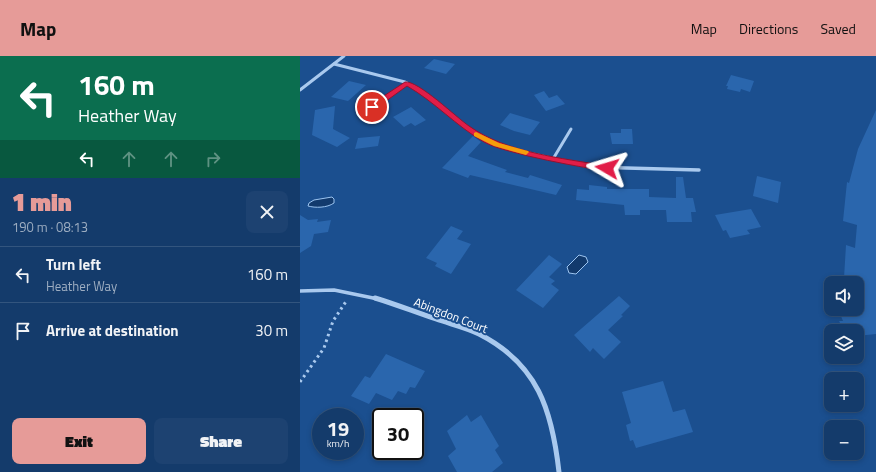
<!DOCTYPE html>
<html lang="en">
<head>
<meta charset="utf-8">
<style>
  :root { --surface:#143b6b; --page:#1d4271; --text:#f1f3f6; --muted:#9dadc1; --line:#33557e; --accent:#e69b98 }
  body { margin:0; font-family:"Titillium Web",sans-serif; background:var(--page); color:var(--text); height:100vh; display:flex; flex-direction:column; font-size:15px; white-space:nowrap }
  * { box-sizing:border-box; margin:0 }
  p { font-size:13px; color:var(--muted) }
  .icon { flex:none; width:22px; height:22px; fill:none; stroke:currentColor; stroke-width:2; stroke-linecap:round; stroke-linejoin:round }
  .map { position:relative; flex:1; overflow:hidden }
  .details { display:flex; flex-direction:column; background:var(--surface); width:300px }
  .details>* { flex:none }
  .hud { background:#0b6e4f; color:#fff; overflow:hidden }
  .fabs { position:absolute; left:524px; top:220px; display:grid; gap:8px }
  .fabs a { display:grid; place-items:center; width:40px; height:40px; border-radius:8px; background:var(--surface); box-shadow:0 2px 6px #0003,0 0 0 1px var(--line); font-size:20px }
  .speed { position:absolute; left:12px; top:352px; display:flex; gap:8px; font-size:20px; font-weight:700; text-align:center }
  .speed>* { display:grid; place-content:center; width:52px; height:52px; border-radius:50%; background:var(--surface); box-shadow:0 2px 6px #0003,0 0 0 1px var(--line); line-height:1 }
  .speed small { font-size:10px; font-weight:400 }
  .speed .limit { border:2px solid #111; border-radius:6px; background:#fff; color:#111 }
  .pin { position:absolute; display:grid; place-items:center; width:34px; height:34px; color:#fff; margin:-17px; border:2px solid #fff; border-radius:50%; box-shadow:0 1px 4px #0007 }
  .me { position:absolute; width:44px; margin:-22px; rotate:277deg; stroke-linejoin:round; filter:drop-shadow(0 0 3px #0008) }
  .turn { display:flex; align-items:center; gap:14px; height:84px; padding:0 12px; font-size:18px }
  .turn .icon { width:52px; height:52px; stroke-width:2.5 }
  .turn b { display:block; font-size:28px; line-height:34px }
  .lanes { display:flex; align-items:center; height:38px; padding:0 12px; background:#0003; justify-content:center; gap:20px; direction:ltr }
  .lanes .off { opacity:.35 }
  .round { display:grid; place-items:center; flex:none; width:42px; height:42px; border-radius:8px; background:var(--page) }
  .headline { display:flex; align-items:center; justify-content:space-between; height:68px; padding:0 12px }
  h1 { font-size:24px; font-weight:800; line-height:30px; color:var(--accent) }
  .cta { display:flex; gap:8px; margin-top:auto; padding:8px 12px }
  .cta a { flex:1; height:46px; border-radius:8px; background:var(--accent); color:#111; font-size:16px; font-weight:800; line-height:46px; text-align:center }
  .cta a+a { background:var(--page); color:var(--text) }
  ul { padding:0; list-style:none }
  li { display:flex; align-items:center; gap:12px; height:56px; padding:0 12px; border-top:1px solid var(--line) }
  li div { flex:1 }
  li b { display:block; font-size:15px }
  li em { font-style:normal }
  header { display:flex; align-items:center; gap:24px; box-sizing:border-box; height:56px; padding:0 20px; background:var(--accent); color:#111 }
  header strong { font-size:19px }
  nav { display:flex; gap:22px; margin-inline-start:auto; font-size:14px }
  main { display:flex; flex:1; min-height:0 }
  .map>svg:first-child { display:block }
  .water { fill:#123a6d; stroke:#9cc4f0 }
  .building { fill:#2a66ad }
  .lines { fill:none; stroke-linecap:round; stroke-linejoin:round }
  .path { stroke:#a9c9ee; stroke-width:3; stroke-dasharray:2.5 3.5; stroke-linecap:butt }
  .minor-far2 { stroke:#a9c9ee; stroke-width:3 }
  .minor-far1 { stroke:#a9c9ee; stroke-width:3.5 }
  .minor { stroke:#a9c9ee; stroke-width:5 }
  .route { fill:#e11d48; stroke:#92132f }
  .slow { fill:#f59e0b }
  .labels { text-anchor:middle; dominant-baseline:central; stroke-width:4; stroke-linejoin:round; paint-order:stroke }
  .street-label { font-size:12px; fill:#fff; stroke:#1b4f8f }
</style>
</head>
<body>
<header>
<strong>Map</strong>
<nav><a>Map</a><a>Directions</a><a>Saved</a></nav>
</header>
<main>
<section class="details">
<div class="hud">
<div class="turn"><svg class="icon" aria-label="left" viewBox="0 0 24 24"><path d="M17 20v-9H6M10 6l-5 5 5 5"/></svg><div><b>160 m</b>Heather Way</div></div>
<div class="lanes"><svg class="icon" aria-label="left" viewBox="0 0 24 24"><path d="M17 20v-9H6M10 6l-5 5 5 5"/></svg><svg class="icon off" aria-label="ahead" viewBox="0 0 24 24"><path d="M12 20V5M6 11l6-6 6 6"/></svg><svg class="icon off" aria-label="ahead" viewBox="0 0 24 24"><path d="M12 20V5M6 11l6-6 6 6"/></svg><svg class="icon off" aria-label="right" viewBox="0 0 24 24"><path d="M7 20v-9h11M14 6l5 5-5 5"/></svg></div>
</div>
<div class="headline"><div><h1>1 min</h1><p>190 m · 08:13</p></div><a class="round"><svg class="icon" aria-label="close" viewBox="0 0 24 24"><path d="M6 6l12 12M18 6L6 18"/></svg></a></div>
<ul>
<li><svg class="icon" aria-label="left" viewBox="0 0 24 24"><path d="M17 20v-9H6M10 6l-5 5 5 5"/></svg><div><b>Turn left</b><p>Heather Way</p></div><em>160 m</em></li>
<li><svg class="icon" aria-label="arrive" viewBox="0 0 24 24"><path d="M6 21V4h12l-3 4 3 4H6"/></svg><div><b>Arrive at destination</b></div><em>30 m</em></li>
</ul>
<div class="cta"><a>Exit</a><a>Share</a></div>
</section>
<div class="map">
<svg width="576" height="416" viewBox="0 0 576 416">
  <rect width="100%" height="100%" fill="#1b4f8f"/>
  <g class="water">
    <path d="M32,141L34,143V147C27,152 15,152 8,150L9,147L14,144Z"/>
    <path d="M279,199L286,201L288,206L276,218L269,217L267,211Z"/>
  </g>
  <g class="building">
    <path d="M134,3L155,8L146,18L124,12Z"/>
    <path d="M431,19L454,25L450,36L441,33L440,36L427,33L428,30H426Z"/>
    <path d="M49,25L66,29L48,45L31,41Z"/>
    <path d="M244,35L249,42L257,39L265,48L246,55L234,39Z"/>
    <path d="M35,50L33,73L50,82L37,91L12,79L15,54Z"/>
    <path d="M111,51L126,64L115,70L111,67L104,71L93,61Z"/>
    <path d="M576,54V278L557,280V275H544L539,265H543L538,253H557V227H549L550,224L544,222L546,189L555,192L557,169L543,165L547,126L549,127L558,93Z"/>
    <path d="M210,57L240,66L230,79L214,75L200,69Z"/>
    <path d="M321,73H332L333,88H312L310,77H321Z"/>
    <path d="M80,80L78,90L55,93L58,82Z"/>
    <path d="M173,80L181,86L168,100L207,114L205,116L228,122L230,119L262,129L256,139L170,119L168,122L142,112Z"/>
    <path d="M457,120L481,126L478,147L453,140Z"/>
    <path d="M376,121H383L386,142H393L396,156H391L392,166H367L366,154H340V159H325L324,149L276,144L277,133L289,134V129L307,131V133H349V141L376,142Z"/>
    <path d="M451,153L461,171L447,174L450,178L430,182L426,174L423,175L415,159Z"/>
    <path d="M0,159L8,164L18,163L17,166L31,164L28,176L14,178L11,190L0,197Z"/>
    <path d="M151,170L163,175L157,183L171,188L151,218L135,210L137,207L126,202Z"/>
    <path d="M249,199L262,208L249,221L255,225L251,228L259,234L243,252L216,234Z"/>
    <path d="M319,240L330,250L321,259L323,260L308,274L321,286L304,303L293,292L290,296L274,279Z"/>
    <path d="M86,298L125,315L115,332L110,331L106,338L98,335L92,344L76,337L69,348L51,340L65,320L70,322Z"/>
    <path d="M363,325L373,356L385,353L393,376L336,392L333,384L330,385L326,369L331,367L322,336Z"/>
    <path d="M167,359L171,366L181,359L199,390L195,394L203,407L192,416H157L148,400L156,393L147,375Z"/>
  </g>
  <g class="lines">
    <path class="path" d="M0,326L24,292L33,265L47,244"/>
    <g class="minor-far2">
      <path d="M34,8L105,26L122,36L174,77L189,85L211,93L273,107"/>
      <path d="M0,34L44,0"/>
      <path d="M72,51L107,27"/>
      <path d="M253,103L271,73"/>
    </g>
    <g class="minor-far1">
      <path d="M269,106L290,111L399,114"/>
      <path d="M0,235L34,234L78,243"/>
    </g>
    <path class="minor" d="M75,242C95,248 115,256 136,263C150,268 165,271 179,278C238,308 252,354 259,416"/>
  </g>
  <path class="route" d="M105,26C118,24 157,62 169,70C207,97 262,102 307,110L311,112L307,115C280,111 254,106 228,100C214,96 197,93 184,86C156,70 135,46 107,30L75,53H70V49Z"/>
  <path class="slow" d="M176,76L199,87L228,95L229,96L226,99L194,90L174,80V77Z"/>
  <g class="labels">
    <g class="street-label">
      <text transform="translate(151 259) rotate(21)">Abingdon Court</text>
    </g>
  </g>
</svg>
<div class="fabs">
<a><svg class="icon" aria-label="sound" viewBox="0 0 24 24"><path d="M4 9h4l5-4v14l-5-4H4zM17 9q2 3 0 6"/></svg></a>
<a><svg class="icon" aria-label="layers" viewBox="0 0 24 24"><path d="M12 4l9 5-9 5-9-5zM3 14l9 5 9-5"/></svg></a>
<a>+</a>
<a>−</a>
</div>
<div class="speed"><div>19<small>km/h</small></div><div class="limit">30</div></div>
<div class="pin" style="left:72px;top:51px;background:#d93025"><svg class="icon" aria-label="arrive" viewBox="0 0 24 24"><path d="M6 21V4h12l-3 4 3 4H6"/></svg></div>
<svg class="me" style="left:307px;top:112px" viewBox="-20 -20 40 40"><path d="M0-17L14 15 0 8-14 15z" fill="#e11d48" stroke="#fff" stroke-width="4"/></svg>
</div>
</main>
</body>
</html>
